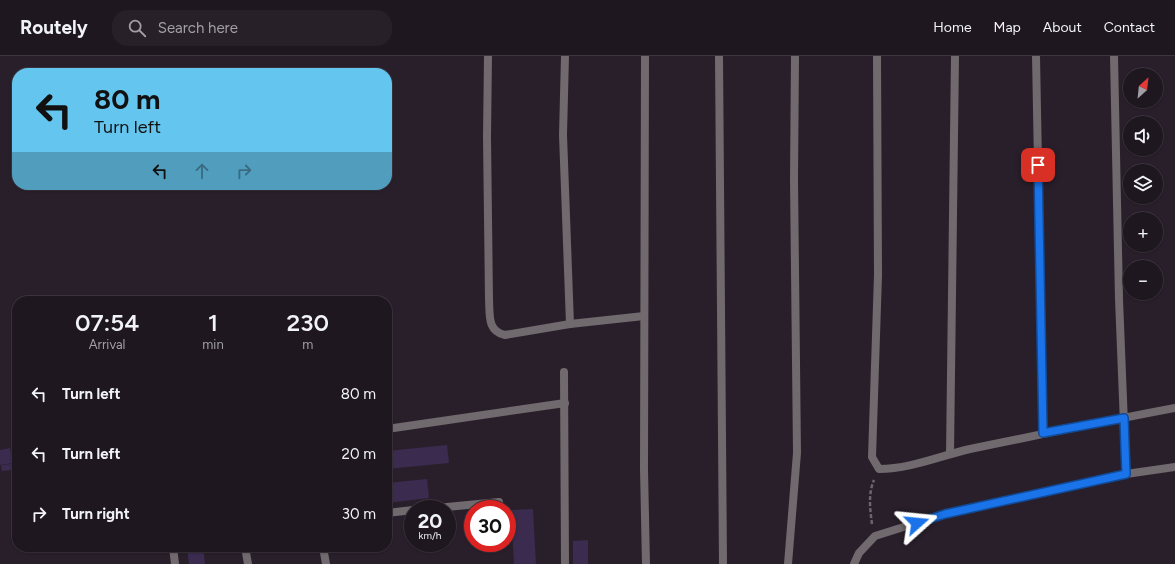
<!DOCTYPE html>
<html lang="en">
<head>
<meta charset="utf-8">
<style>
  :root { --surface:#1f1720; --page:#272029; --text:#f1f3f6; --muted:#a19fa5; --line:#3c363e }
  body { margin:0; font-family:Figtree,sans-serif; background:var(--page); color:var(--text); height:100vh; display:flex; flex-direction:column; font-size:15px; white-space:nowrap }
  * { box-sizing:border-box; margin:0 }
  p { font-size:13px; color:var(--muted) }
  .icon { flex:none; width:22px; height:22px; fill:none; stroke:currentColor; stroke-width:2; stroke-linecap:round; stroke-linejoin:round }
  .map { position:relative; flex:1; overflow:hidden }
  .drawer { position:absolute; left:12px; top:240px; width:380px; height:256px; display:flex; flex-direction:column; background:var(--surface); border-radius:16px; box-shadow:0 1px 3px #0004,0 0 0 1px var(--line) }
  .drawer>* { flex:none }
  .top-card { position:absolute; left:12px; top:12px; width:380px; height:122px; border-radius:16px; box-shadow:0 1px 3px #0004,0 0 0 1px var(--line); background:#64c5ee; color:#111; overflow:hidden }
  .needle { width:26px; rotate:27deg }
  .controls { position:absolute; left:1123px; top:12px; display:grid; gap:8px }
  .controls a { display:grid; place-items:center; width:40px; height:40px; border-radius:50%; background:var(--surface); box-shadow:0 1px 3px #0004,0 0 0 1px var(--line); font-size:20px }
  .speed { position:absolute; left:404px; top:444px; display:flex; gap:8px; font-size:20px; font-weight:700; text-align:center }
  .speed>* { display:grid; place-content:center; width:52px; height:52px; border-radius:50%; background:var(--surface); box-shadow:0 1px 3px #0004,0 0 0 1px var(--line); line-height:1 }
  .speed small { font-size:10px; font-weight:400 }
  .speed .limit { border:6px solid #d22; background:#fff; color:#111 }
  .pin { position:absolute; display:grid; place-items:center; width:34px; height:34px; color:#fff; margin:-17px; border-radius:8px; box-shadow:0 2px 6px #0006 }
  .me { position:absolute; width:44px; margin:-22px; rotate:72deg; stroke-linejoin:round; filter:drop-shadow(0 0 3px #0008) }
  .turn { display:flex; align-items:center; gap:14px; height:84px; padding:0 16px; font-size:18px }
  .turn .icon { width:52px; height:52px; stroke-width:2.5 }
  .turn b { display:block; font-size:28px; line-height:34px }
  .lanes { display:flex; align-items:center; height:38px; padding:0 16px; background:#0003; justify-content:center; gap:20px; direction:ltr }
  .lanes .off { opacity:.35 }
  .eta { display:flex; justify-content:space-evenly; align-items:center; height:68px; text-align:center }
  .eta b { font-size:24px; font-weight:600; line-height:28px }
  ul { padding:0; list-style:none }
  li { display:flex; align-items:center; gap:12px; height:60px; padding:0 16px }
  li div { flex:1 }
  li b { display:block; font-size:15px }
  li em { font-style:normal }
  header { display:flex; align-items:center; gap:24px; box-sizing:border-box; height:56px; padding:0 20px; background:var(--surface); border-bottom:1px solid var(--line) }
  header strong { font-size:19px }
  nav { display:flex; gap:22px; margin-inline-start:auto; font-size:14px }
  .search { width:280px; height:36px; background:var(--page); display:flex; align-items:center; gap:10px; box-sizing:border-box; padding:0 14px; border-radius:16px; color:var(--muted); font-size:15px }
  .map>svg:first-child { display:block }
  .building { fill:#3a2b4f }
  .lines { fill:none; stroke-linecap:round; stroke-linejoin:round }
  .path { stroke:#6d646f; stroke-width:2.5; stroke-dasharray:4 2; stroke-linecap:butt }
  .minor { stroke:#70696d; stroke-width:8 }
  .route-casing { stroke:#114b97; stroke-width:10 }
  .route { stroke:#1a73e8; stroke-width:7 }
</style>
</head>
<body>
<header>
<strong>Routely</strong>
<div class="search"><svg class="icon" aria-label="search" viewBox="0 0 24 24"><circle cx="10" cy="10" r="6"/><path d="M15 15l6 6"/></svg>Search here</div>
<nav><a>Home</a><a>Map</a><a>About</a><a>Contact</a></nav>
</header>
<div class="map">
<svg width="1175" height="508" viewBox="0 0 1175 508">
  <rect width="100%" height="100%" fill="#291f2b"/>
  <g class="building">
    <path d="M447,389L449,407L387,413V395Z"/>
    <path d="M10,392L12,407L0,409V394Z"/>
    <path d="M11,408L12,414L2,415L1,409Z"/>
    <path d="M427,423L429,442L387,447V427Z"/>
    <path d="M533,453L536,508H514L511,454Z"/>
    <path d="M588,484V508H573V485Z"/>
    <path d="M187,491H203L205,508H189Z"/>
  </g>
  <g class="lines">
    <path class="path" d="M872,468C870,453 868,438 874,424"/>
    <g class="minor">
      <path d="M488,0L487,81L489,243C490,259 487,275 505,279L570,268L644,260"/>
      <path d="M565,0L563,79L570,268"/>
      <path d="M645,0L644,413L646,508"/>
      <path d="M719,0L723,508"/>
      <path d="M877,0L878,219L872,401L879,413C910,413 940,400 970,393C1038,379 1106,365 1175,352"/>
      <path d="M1036,0L1043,377"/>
      <path d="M1114,0L1119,243L1126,418"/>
      <path d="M564,316L565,508"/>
      <path d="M387,373L565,347"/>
      <path d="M950,398L955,0"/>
      <path d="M426,453L499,446"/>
      <path d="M387,457L413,454"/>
      <path d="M173,491L175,508"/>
      <path d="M245,491L248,508"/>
      <path d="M323,491L326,508"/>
      <path d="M788,508L797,397L794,123L795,0"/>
      <path d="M854,508L859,497L875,480L945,458L1126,418L1175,411"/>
    </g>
  </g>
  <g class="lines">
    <defs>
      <path id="route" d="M917,467L945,458L1126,418L1124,362L1043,377L1038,109"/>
    </defs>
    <use href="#route" class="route-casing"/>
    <use href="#route" class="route"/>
  </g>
</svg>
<div class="controls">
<a><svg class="needle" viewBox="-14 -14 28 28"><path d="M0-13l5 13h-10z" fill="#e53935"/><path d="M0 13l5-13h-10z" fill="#a19fa5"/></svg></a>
<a><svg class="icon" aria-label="sound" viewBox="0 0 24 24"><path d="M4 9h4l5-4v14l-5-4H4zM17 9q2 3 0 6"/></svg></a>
<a><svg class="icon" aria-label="layers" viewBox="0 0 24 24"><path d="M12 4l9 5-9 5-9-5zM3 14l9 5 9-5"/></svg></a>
<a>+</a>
<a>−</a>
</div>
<div class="speed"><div>20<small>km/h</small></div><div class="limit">30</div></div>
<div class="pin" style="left:1038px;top:109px;background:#d93025"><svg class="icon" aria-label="arrive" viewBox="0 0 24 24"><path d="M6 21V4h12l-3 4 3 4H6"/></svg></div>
<svg class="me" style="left:917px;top:467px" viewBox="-20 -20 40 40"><path d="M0-17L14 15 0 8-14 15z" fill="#1a73e8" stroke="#fff" stroke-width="4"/></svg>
<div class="top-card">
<div class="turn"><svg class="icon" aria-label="left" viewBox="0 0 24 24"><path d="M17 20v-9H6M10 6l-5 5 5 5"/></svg><div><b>80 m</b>Turn left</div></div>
<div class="lanes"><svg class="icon" aria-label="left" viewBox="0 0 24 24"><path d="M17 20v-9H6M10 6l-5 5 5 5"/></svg><svg class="icon off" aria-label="ahead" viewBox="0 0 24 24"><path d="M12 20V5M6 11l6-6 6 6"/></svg><svg class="icon off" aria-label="right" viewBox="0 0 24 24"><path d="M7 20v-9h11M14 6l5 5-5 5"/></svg></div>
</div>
<section class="drawer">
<div class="eta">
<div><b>07:54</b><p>Arrival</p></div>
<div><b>1</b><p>min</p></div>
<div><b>230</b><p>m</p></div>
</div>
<ul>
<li><svg class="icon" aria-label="left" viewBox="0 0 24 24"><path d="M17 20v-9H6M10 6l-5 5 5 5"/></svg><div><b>Turn left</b></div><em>80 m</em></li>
<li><svg class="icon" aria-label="left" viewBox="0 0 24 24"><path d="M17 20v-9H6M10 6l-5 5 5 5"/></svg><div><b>Turn left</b></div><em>20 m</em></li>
<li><svg class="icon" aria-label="right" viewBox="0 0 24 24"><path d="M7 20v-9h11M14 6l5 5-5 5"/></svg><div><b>Turn right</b></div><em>30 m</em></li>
</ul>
</section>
</div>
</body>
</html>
